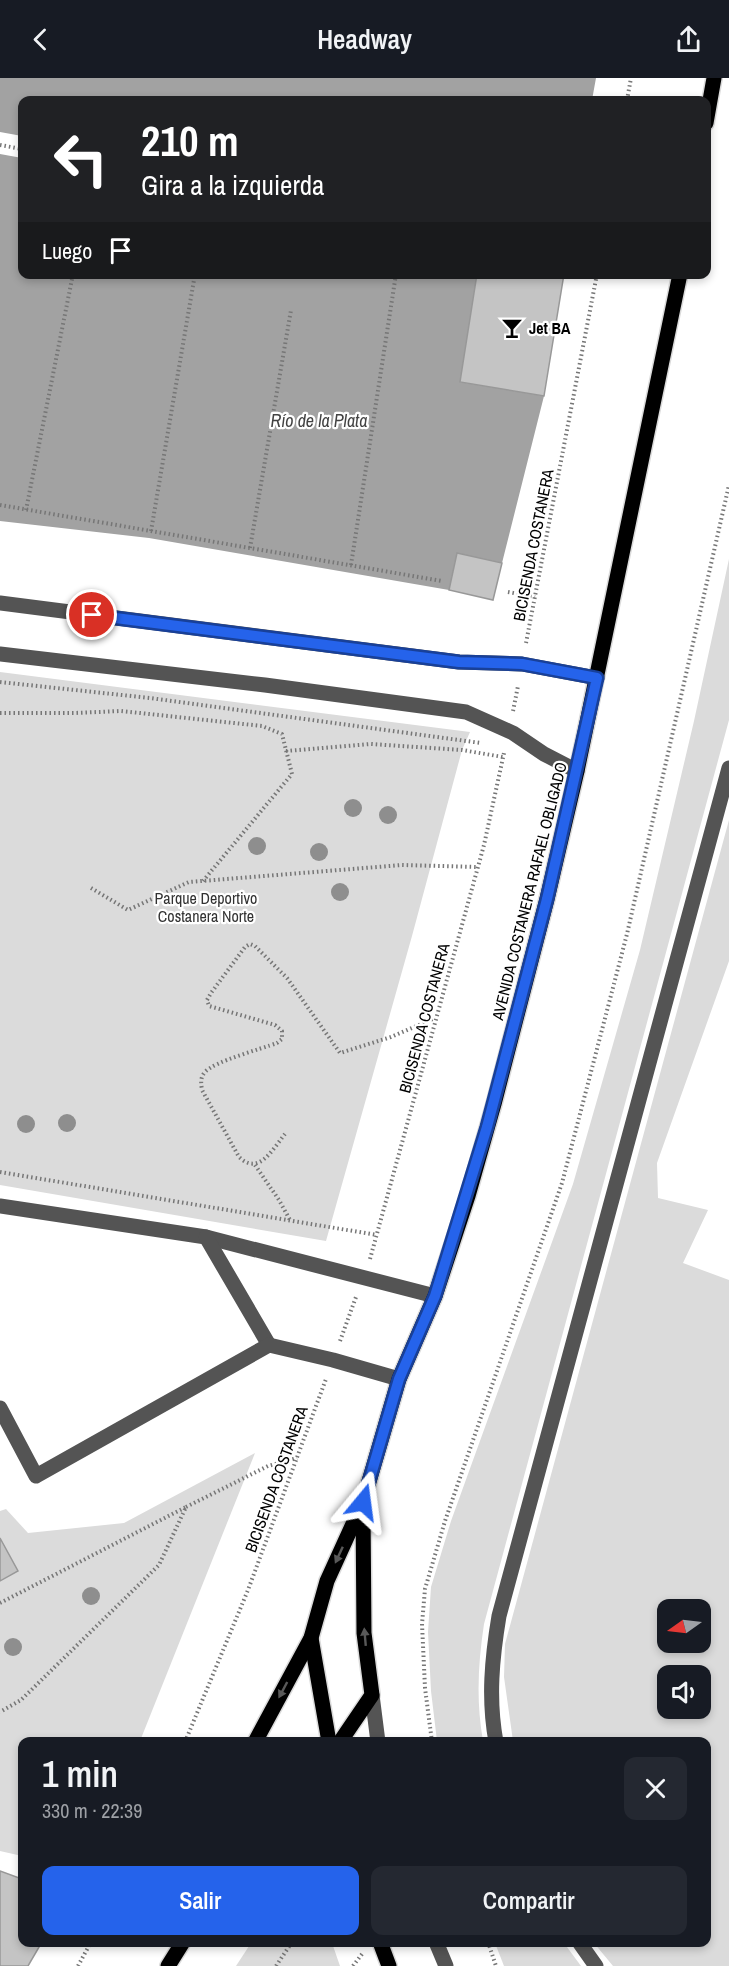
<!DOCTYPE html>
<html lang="es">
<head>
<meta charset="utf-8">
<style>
  :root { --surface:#171b24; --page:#242831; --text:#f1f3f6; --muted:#9ea1a6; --accent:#2563eb }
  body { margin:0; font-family:"Archivo Narrow",sans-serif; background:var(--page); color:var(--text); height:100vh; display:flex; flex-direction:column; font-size:22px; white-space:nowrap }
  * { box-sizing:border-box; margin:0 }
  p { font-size:20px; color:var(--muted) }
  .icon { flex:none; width:33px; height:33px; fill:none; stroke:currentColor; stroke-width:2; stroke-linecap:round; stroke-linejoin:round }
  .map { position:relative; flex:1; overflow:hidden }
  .panel { position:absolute; left:18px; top:1659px; width:693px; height:210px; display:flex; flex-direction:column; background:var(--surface); border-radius:12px; box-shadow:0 3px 9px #0003 }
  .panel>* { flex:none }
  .top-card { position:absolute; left:18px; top:18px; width:693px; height:183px; border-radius:12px; box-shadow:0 3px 9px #0003; background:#202124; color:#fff; overflow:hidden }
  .needle { width:39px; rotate:256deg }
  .controls { position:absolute; left:657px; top:1521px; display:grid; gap:12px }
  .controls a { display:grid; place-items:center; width:54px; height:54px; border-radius:12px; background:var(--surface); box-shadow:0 3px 9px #0003; font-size:30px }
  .pin { position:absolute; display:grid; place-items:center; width:51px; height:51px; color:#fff; margin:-26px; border:3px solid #fff; border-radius:50%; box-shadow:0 2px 6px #0007 }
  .me { position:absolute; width:66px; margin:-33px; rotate:16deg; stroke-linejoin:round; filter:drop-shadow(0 0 4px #0008) }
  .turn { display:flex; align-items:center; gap:21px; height:126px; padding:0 24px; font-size:27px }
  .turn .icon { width:78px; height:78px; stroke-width:2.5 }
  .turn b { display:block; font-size:42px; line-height:51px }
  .then { display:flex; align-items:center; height:57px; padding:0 24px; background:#0003; gap:12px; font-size:22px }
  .round { display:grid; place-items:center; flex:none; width:63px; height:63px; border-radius:12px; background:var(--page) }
  .overview { display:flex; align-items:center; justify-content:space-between; height:102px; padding:0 24px }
  h1 { font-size:36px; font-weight:600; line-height:45px }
  .primary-button { display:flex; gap:12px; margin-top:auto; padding:12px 24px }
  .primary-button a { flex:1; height:69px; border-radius:12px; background:var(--accent); color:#fff; font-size:24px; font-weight:600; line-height:69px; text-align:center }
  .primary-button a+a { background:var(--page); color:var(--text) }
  header { display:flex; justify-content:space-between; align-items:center; height:78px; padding:0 24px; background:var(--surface); font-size:27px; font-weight:600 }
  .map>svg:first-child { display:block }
  .green { fill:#dbdbdb; fill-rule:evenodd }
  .water { fill:#a2a2a2 }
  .pier { fill:#fff }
  .building { fill:#c4c4c4; stroke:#989898; stroke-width:1.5 }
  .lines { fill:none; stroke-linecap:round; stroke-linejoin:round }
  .major-casing { stroke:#dbdbdb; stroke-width:18 }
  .path { stroke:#767676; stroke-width:4; stroke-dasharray:1.5 3; stroke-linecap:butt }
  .minor { stroke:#545454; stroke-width:15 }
  .major { stroke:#000; stroke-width:15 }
  .tree { fill:#8e8e8e }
  .oneway { fill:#595959 }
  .route-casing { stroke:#184099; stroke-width:15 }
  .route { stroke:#2563eb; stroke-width:10 }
  .labels { text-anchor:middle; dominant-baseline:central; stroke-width:4.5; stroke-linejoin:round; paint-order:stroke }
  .poi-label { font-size:16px; font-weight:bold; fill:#000; stroke:#fff; text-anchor:start }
  .street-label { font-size:16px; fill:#000; stroke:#fff }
  .park-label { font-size:16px; fill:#323232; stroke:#fff }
  .water-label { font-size:18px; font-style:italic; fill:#434343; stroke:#fff }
</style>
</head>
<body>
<header><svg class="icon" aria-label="back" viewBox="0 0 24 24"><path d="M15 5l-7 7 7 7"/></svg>Headway<svg class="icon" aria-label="share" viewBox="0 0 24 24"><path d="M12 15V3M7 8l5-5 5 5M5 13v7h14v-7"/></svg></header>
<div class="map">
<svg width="729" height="1888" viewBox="0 0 729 1888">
  <rect width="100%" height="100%" fill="#fff"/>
  <g class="green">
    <path d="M729,481V642L484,1546C478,1586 476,1623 483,1663H437L431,1613L428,1554L431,1509L451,1443L573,1106L640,872L694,643Z"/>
    <path d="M0,594L470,654L462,672L412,858L326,1163L0,1107Z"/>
    <path d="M729,742V883L657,1085L658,1120L708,1132L683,1185L729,1202V1888H613L594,1865L706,1864V1664L513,1663L504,1599L505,1566ZM668,1532H700V1564H668ZM668,1598H700V1630H668Z"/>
    <path d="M255,1375L140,1663L22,1664V1778L0,1773V1433L6,1431L28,1455L124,1445Z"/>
    <path d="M251,1865H332L340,1888H236Z"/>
    <path d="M495,1865H564L581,1888H504Z"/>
  </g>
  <path class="water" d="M0,0H596L592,22H22V196L477,197L460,304L544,318L502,485L457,475L449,512L149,460L0,443Z"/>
  <path class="pier" d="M0,54L22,58V80L0,76Z"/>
  <g class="building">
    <path d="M477,196H564L544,318L460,304Z"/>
    <path d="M457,475L502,485L493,522L449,512Z"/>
    <path d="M0,1460L18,1493L0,1503Z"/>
    <path d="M0,1793L22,1801V1864H42L28,1888H0Z"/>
  </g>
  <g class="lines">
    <defs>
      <g id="major">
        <path d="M706,45L714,0"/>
        <path d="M311,1560L329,1664"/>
        <path d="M255,1664L311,1560L327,1503L363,1424L399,1301L435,1218L468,1118L494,1026L547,821L577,693L680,196"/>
        <path d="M340,1664L372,1617L364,1555L363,1430"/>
        <path d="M380,1864L389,1888"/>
        <path d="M168,1888L183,1864"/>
      </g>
    </defs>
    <use href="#major" class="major-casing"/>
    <g class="path">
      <path d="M627,22L631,0"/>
      <path d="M0,67L22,71"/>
      <path d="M0,427L442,503"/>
      <path d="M26,432L73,196"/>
      <path d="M151,453L195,196"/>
      <path d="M250,470L291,232"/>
      <path d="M351,487L396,196"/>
      <path d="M508,514L535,519"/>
      <path d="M526,565L597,196"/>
      <path d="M0,604L150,620L481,665"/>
      <path d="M513,633L518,608"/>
      <path d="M0,635H75L121,633L262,648L282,656L292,696L203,803"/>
      <path d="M286,673L371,666L462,672L503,679"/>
      <path d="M91,810L128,832L189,804L402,787L478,789"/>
      <path d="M285,1056C272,1072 259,1098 239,1079L202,1012C201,1005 200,1000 205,994C215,983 261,971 277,965L282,961V953L275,947L209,928L207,922L211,915L245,869L250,866L255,868L287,900L340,975L391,959L435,940"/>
      <path d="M255,1087L279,1122L290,1142"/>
      <path d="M0,1094L377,1157"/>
      <path d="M370,1181L484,767L504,675"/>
      <path d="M340,1263L356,1219"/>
      <path d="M186,1429L268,1388L297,1380"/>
      <path d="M0,1525L186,1429L159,1487L21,1622L0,1634"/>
      <path d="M185,1664L248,1512L326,1301"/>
      <path d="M432,1664L425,1610L422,1546L425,1511L445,1443L562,1105L627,856L729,407"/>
      <path d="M488,1864L496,1888"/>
      <path d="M78,1888L91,1864"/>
      <path d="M276,1888L292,1864"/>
      <path d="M353,1888L362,1876"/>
    </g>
    <g class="minor">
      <path d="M0,525L459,584L522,586L597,600"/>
      <path d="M0,576L265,607L466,634L513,655L544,676L577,693"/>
      <path d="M0,1128L206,1159L435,1218"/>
      <path d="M206,1159L269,1267"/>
      <path d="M0,1330L36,1398L269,1267L333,1282L399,1301"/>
      <path d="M372,1617L378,1664"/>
      <path d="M496,1664C488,1621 492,1580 499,1538L729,690"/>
      <path d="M436,1864L446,1888"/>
      <path d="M579,1864L596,1888"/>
    </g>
    <use href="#major" class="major"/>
  </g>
  <g class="tree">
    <circle cx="353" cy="730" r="9"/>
    <circle cx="388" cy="737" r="9"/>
    <circle cx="257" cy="768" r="9"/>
    <circle cx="319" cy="774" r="9"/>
    <circle cx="340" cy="814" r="9"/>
    <circle cx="67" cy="1045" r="9"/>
    <circle cx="26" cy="1046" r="9"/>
    <circle cx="91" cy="1518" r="9"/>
    <circle cx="13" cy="1569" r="9"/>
  </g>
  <defs><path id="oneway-solid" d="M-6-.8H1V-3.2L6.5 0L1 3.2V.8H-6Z" transform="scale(1.5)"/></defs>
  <g class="oneway">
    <use href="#oneway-solid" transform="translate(339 1477) rotate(115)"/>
    <use href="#oneway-solid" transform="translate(365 1559) rotate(-95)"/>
    <use href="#oneway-solid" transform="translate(283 1612) rotate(118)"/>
  </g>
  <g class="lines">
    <defs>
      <path id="route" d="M92,537L459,584L522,586L597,600L547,821L487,1049L435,1218L399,1301L363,1424"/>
    </defs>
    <use href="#route" class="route-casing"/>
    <use href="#route" class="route"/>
  </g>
  <defs>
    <symbol id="bar-bare" viewBox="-9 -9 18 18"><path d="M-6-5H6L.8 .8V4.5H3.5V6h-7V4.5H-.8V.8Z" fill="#000" stroke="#fff" stroke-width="2.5" paint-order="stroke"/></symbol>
  </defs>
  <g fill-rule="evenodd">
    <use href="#bar-bare" x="497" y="235" width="30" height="30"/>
  </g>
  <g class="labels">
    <g class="poi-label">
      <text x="529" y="250">Jet BA</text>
    </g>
    <g class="street-label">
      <text transform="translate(533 467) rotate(-79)">BICISENDA COSTANERA</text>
      <text transform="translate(529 813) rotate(-76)">AVENIDA COSTANERA RAFAEL OBLIGADO</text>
      <text transform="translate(424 940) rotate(-75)">BICISENDA COSTANERA</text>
      <text transform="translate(276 1401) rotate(-70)">BICISENDA COSTANERA</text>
    </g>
    <g class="park-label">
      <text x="206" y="820">Parque Deportivo<tspan x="206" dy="18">Costanera Norte</tspan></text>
    </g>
    <g class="water-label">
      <text x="319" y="342">Río de la Plata</text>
    </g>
  </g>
</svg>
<div class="controls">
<a><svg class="needle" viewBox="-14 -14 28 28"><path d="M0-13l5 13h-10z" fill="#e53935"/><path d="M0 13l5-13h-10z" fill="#9ea1a6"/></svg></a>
<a><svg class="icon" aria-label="sound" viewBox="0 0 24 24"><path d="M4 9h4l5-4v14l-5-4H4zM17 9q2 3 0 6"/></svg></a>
</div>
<div class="pin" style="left:92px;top:537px;background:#d93025"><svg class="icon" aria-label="arrive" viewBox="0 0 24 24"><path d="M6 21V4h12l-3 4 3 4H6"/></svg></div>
<svg class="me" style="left:363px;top:1424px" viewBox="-20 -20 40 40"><path d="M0-17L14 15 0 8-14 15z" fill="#2563eb" stroke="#fff" stroke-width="4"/></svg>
<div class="top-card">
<div class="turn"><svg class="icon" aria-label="left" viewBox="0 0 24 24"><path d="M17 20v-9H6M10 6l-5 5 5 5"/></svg><div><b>210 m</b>Gira a la izquierda</div></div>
<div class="then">Luego<svg class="icon" aria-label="arrive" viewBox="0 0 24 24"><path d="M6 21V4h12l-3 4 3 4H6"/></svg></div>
</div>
<section class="panel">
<div class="overview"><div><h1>1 min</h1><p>330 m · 22:39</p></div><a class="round"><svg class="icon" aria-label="close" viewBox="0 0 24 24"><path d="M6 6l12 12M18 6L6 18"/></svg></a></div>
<div class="primary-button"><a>Salir</a><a>Compartir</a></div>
</section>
</div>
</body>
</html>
